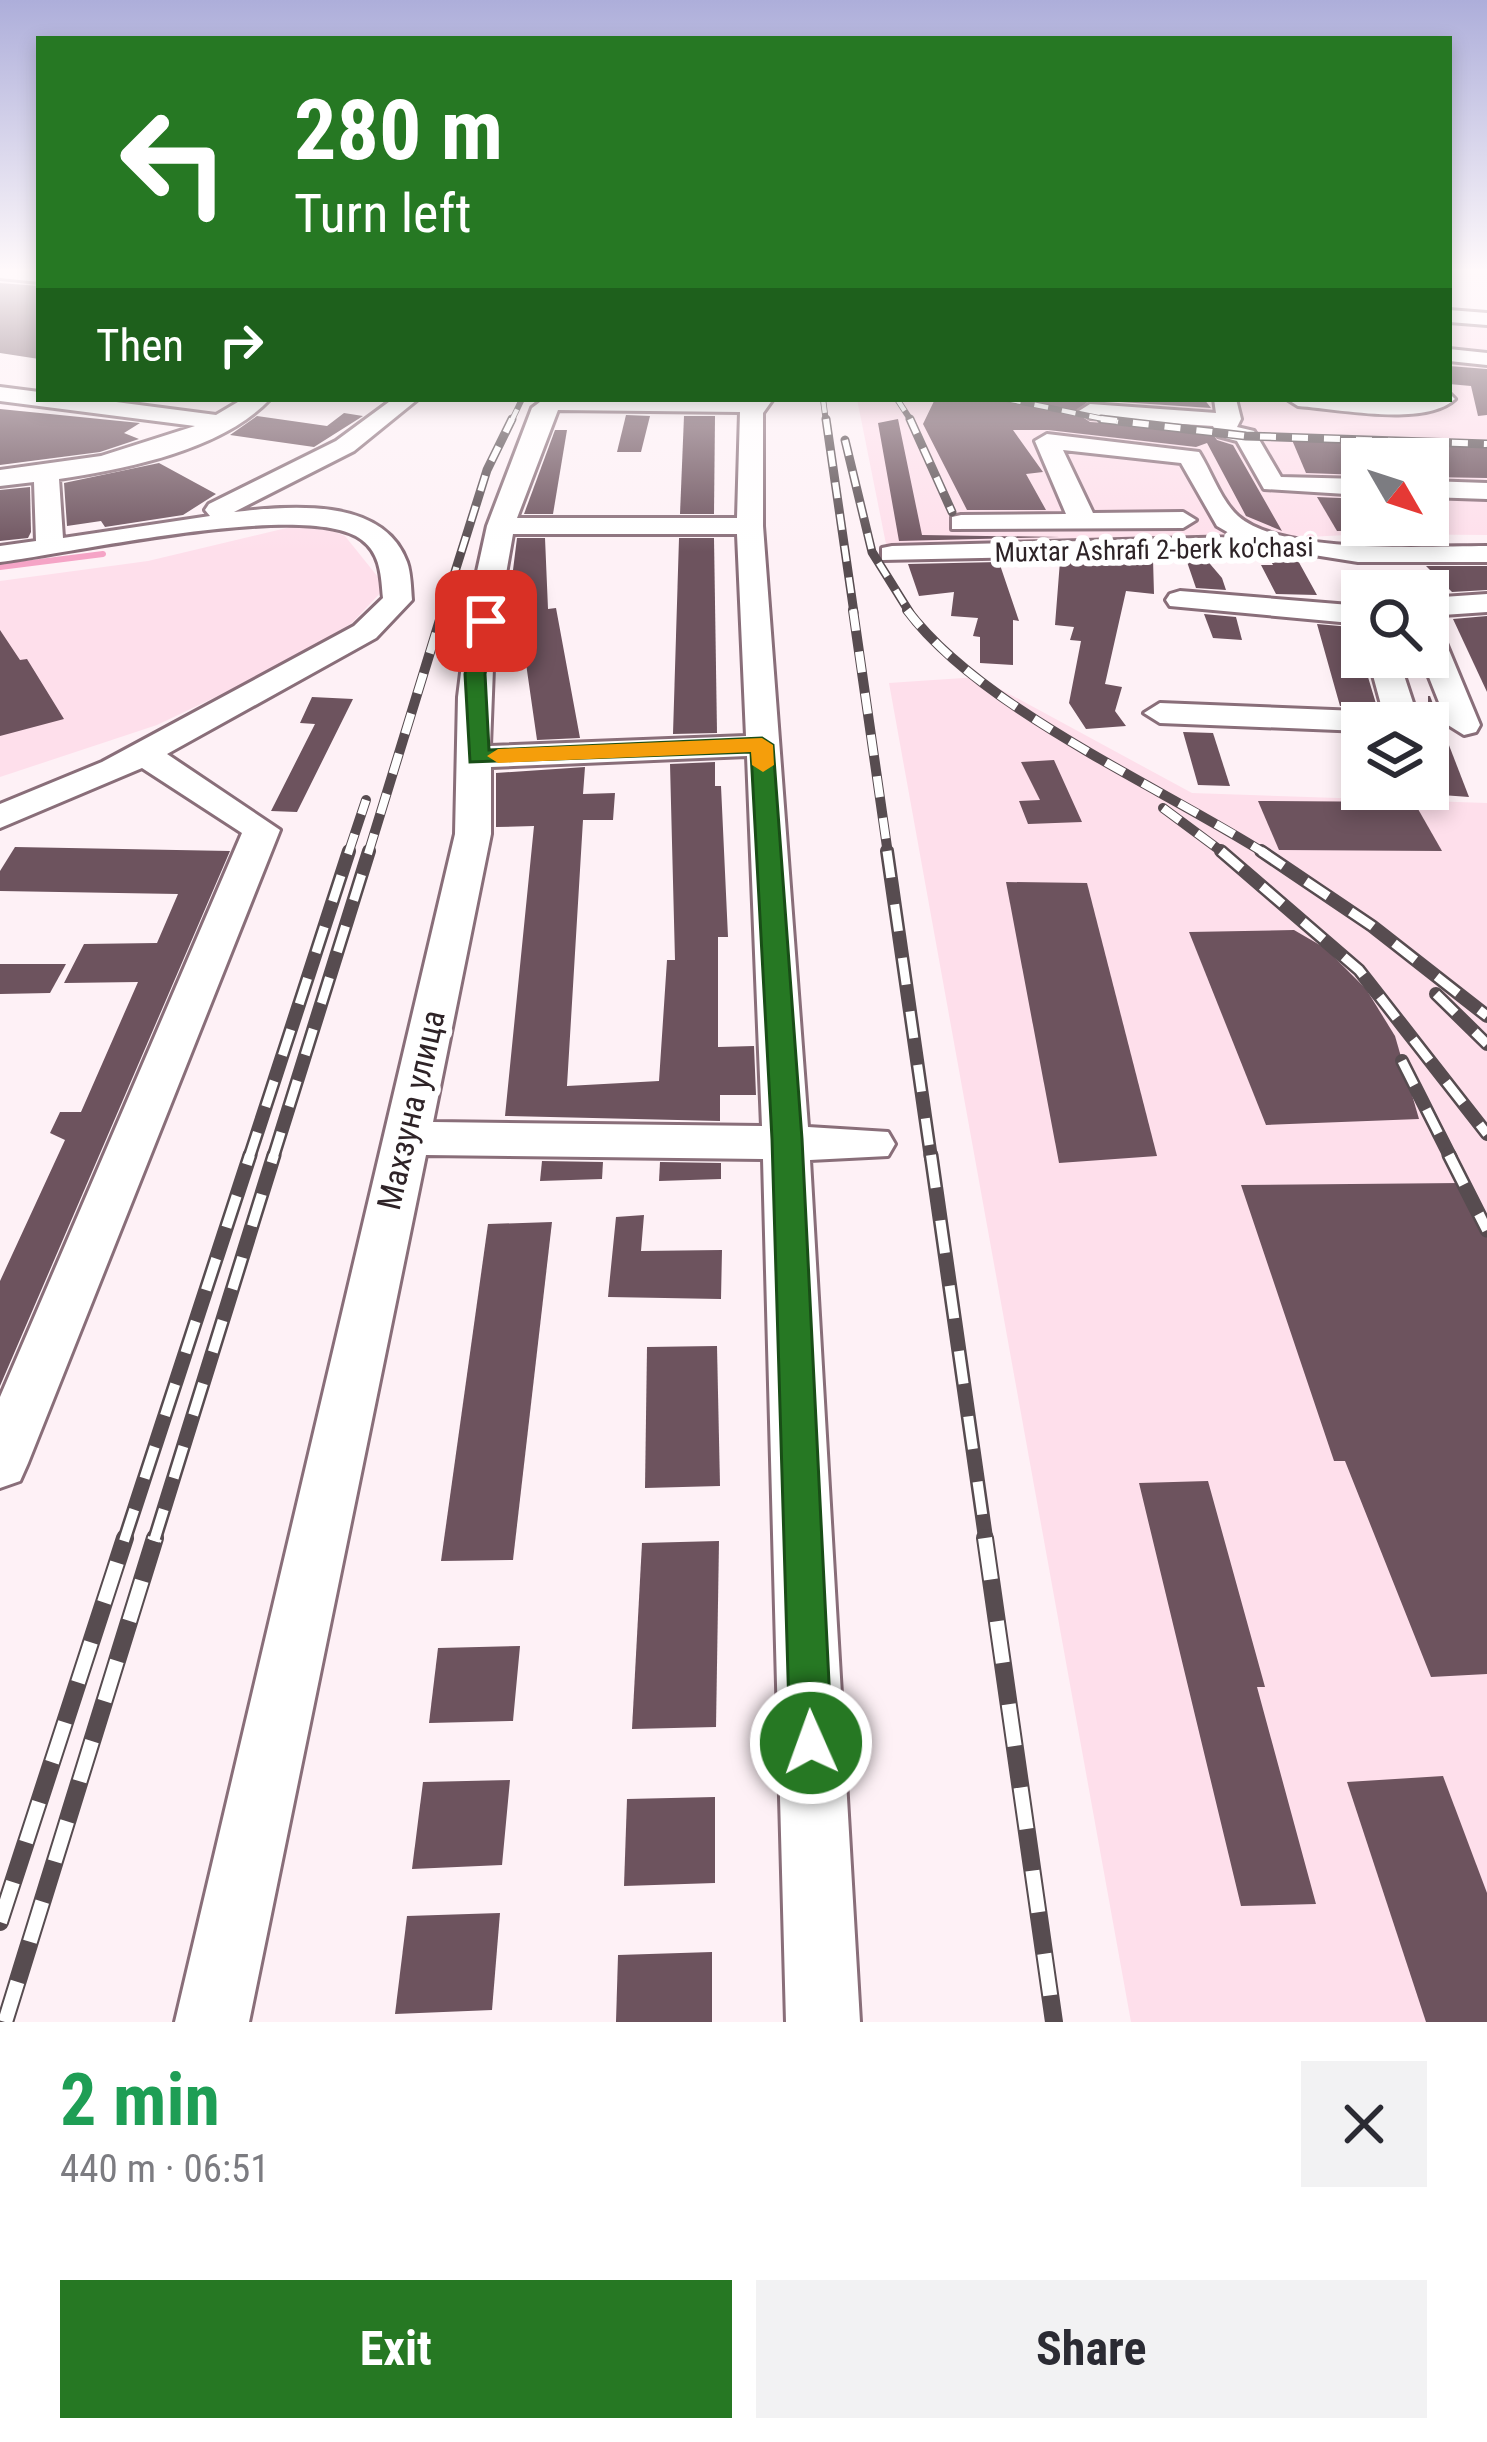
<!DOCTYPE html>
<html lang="en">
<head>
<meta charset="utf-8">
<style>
  :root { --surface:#fff; --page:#f2f2f3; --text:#2b2b33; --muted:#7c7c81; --accent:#267823 }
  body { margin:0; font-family:"Roboto Condensed",sans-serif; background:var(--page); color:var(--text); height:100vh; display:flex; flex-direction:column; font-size:45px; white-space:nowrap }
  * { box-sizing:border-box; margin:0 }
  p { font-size:39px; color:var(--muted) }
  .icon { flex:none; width:66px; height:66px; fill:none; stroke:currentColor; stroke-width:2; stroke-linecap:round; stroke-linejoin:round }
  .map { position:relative; height:2022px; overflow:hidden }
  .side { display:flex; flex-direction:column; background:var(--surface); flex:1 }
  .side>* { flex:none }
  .hud { position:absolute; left:36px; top:36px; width:1416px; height:366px; border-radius:0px; box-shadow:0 6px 18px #0003; background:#267823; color:#fff; overflow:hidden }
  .needle { width:78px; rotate:129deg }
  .tools { position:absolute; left:1341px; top:438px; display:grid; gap:24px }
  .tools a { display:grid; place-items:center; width:108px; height:108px; border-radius:0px; background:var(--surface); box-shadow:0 6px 18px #0003; font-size:60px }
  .pin { position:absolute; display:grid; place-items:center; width:102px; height:102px; color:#fff; margin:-51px; border-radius:24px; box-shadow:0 6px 18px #0006 }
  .me { position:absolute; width:132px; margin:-66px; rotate:358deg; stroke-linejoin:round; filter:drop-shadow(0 0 9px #0008) }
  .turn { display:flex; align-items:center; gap:42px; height:252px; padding:0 60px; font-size:54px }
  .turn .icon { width:156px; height:156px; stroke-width:2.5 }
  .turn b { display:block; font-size:84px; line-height:102px }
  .then { display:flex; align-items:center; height:114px; padding:0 60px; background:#0003; gap:24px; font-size:45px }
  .round { display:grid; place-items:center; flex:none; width:126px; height:126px; border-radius:0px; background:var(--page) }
  .head { display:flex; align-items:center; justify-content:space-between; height:204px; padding:0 60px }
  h1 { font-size:72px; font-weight:700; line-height:90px; color:#1e9e55 }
  .button { display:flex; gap:24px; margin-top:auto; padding:24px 60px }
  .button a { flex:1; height:138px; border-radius:0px; background:var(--accent); color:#fff; font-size:48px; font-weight:700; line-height:138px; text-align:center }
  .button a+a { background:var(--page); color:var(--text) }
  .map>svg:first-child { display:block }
  .built { fill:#fedfeb; fill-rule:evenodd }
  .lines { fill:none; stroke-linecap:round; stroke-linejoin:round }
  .stream { stroke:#f5a4c6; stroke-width:6 }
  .building { fill:#6d535e }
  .minor-casing { stroke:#896e79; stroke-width:6 }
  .minor { fill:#fff; fill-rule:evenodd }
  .rail-far5-casing { stroke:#574c50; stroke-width:6 }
  .rail-far4-casing { stroke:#574c50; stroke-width:9 }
  .rail-far3-casing { stroke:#574c50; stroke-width:10 }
  .rail-far2-casing { stroke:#574c50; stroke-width:14 }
  .rail-far1-casing { stroke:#574c50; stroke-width:15 }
  .rail-casing { stroke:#574c50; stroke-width:18 }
  .rail-far5 { stroke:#fff; stroke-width:4.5; stroke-dasharray:14; stroke-linecap:butt }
  .rail-far4 { stroke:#fff; stroke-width:6; stroke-dasharray:16; stroke-linecap:butt }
  .rail-far3 { stroke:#fff; stroke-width:8; stroke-dasharray:21; stroke-linecap:butt }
  .rail-far2 { stroke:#fff; stroke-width:9; stroke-dasharray:27; stroke-linecap:butt }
  .rail-far1 { stroke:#fff; stroke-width:10; stroke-dasharray:33; stroke-linecap:butt }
  .rail { stroke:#fff; stroke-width:14; stroke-dasharray:42; stroke-linecap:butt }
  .route { fill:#267823; stroke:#194e17; stroke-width:3 }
  .slow { fill:#f59e0b }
  .labels { text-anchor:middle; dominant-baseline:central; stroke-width:12; stroke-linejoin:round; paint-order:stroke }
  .far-street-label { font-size:27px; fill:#2e2327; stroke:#fff }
  .street-label { font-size:33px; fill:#2e2327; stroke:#fff }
</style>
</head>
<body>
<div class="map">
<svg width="1487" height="2022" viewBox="0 0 1487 2022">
  <rect width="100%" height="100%" fill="#fef1f6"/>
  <g class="built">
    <path d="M1449,315L1487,318V535L1366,534L1103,548L887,549L857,399H1449ZM1362,459H1428V525H1362Z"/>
    <path d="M299,525H319L345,536L386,587L352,623L266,673L157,725L0,777V581L148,561Z"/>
    <path d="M978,677L1192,793L1487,803V2022H1131L889,683Z"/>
  </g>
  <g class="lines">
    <path class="stream" d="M0,567L103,554"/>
  </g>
  <g class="building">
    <path d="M0,283L39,286V359L0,353Z"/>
    <path d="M1449,366L1487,369V415L1478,416L1471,386L1449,384Z"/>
    <path d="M935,399H1204L1211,408L1090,400L1075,412L1090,422L1210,430L1217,440L1233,445L1282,531L1246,516L1207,443L1196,447L1048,430H1013L1043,472L1026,474L1046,510H967L923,424Z"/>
    <path d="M0,409L140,423L124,433L139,439L100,452L0,465Z"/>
    <path d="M344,413L363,416L314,447L230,435L257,416L327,426Z"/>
    <path d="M626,415L650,416L641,452H617Z"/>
    <path d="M684,416H715L714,514H680Z"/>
    <path d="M898,419L922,535L1060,537L899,541L878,423Z"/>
    <path d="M555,430H567L553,514H524Z"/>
    <path d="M1292,440L1362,443V475L1306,473Z"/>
    <path d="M1428,445L1487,447V478L1428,477Z"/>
    <path d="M159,463L216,494L183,515L105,527L101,521L67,526L64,483Z"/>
    <path d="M30,487L31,532L28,538L0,541V490Z"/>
    <path d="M1317,497L1362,499V531H1337Z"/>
    <path d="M517,538H545L548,609L556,608L580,738L537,740L516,594H510Z"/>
    <path d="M679,538H714L717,733L673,734Z"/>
    <path d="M1269,557H1296L1317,595L1276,594L1261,565H1273Z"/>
    <path d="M1205,558L1222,578L1226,590L1196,588L1186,559Z"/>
    <path d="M1153,559L1154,594L1126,591L1105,684L1122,687L1115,711L1126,726L1086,729L1069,703L1081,641L1070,640L1074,627L1055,625L1060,561Z"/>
    <path d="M999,562L1019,621L1013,620V665L980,663V637L973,636L978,618L951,616L954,592L919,596L908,564Z"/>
    <path d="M1426,566H1487V590L1452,592Z"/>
    <path d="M1204,614L1236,617L1242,640L1213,638Z"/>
    <path d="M1487,616V692L1453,619Z"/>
    <path d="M1317,624L1362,628V657L1377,707L1340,706Z"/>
    <path d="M0,630L20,660L27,659L64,719L0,736Z"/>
    <path d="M1428,696H1430L1469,797L1428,794Z"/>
    <path d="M312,697L353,699L297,812L271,811L315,724L300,723Z"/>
    <path d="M1183,732L1213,733L1230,786L1198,785Z"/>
    <path d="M1054,760L1082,822L1028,824L1019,801L1040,800L1021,762Z"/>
    <path d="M715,762V786H721L728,937H718V1047L754,1046L756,1095H720V1121L505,1116L534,826L496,827V773L585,767L583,794L615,793L613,820H583L567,1086L659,1081L667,960H675L670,764Z"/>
    <path d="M1258,801L1414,802L1442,851L1279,850Z"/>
    <path d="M15,847L230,851L0,1386V1281L65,1140L50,1133L60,1112H81L138,982L64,983L84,944L157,943L178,894L0,891V871Z"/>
    <path d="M1006,882L1087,883L1157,1156L1059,1163Z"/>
    <path d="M1294,930L1325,948L1366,989L1395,1036L1419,1119L1266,1125L1189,932Z"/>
    <path d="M0,964H66L50,993L0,994Z"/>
    <path d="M542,1161L603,1162L602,1179L540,1181Z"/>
    <path d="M660,1162L721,1163V1179L659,1181Z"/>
    <path d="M1461,1183L1487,1235V1674L1431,1677L1345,1461H1334L1241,1185Z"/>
    <path d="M644,1215L641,1251L722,1250L721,1299L608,1297L616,1217Z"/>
    <path d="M552,1222L513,1560L441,1561L488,1224Z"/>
    <path d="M717,1346L720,1486L645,1488L647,1347Z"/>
    <path d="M1208,1481L1265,1687H1257L1316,1904L1241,1906L1139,1483Z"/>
    <path d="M719,1541L716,1727L632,1729L642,1543Z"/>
    <path d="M520,1646L513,1721L429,1723L438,1648Z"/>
    <path d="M1443,1776L1487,1893V2022H1426L1347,1782Z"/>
    <path d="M510,1780L502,1865L412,1869L423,1782Z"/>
    <path d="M715,1797V1883L624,1886L627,1799Z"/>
    <path d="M500,1913L492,2010L395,2014L407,1916Z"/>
    <path d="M712,1952V2022H616L618,1955Z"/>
  </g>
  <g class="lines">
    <defs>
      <g id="minor">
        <path d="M0,269L39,270V282L0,278Z"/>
        <path d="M1449,310L1487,313V325L1449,322Z"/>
        <path d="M1449,349L1487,353V365L1449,361Z"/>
        <path d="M0,387L39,392V399H93L216,415L243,399H270C222,450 126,469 59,479L63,538L210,516L205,510L209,504L336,441L393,399H418L354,451L234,512C288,506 383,496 407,562C411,573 411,588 412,600L376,638L167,754L280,830L28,1463L20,1481L0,1488V1397L242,833L142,768L0,828V804L102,762L354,626L383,598C381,577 381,554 362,540C309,499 74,553 0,562V546L36,541L34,482L0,486V470L101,456L195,426L0,401Z"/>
        <path d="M1449,393L1455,399C1425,427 1339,409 1298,406L1287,399H1449Z"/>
        <path d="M544,399H773L763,413V526L808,1127L888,1132L895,1144L888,1156L810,1160L860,2022H786L763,1159L426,1155L249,2022H175L455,834L458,697L469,608L487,526L532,408ZM558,410L740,412L737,518H517ZM513,534H737L746,736L490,746L494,642ZM747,756L762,1126L433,1122L491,834V767Z"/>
        <path d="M1214,399H1236L1241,419L1237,427L1254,431L1281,477L1362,479V495L1264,489L1237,441L1218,436L1213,426L1090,418L1079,411L1090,404L1216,413Z"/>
        <path d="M1047,434L1199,452C1211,471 1221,501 1238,516C1282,555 1427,546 1487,546V562H1358L1295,552L882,560V548L892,546L1236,537L1217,526L1181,463L1063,450L1093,513L1183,512L1196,520L1183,528L952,529V517L961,515L1066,514L1035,441Z"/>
        <path d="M1428,481L1487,483V499L1428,497Z"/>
        <path d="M1180,591L1362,606V624L1170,606L1166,600L1170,594Z"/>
        <path d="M1487,594V612L1428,616V598Z"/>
        <path d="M1428,627L1443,636L1480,725L1476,732L1464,735L1448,725L1421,657H1428Z"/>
        <path d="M1368,657H1398L1417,715L1425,723H1362V731L1160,723L1144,713L1160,703L1383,712Z"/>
      </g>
    </defs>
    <use href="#minor" class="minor-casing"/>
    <use href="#minor" class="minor"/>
    <defs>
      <g id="rail-far5">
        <path d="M823,399L826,422"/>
        <path d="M897,399L912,422"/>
        <path d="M1007,399L1118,422"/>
        <path d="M511,422L522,399"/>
      </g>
      <g id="rail-far4">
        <path d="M826,419L854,613"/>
        <path d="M910,419L952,512"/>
        <path d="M1101,419L1246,436L1487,444"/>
        <path d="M845,440L872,552L910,613"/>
        <path d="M442,613L487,470L512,419"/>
      </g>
      <g id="rail-far3">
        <path d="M853,610L888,854"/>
        <path d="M907,610C981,709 1159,786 1266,854"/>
        <path d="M1163,808L1225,854"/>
        <path d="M348,854L366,800"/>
        <path d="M368,854L443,610"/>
      </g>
      <g id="rail-far2">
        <path d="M887,851L931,1158"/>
        <path d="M1221,851L1359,970L1487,1134"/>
        <path d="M1261,851L1372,926L1487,1016"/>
        <path d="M1436,994L1487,1044"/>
        <path d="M1402,1061L1451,1158"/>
        <path d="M249,1158L349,851"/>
        <path d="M273,1158L369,851"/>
      </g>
      <g id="rail-far1">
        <path d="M931,1155L986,1541"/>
        <path d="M1449,1155L1487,1230"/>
        <path d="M124,1541L250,1155"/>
        <path d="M154,1541L274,1155"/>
      </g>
      <g id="rail">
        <path d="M985,1538L1054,2022"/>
        <path d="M0,1922L125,1538"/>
        <path d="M5,2022L155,1538"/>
      </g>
    </defs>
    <use href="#rail-far5" class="rail-far5-casing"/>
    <use href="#rail-far4" class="rail-far4-casing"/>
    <use href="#rail-far3" class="rail-far3-casing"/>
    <use href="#rail-far2" class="rail-far2-casing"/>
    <use href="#rail-far1" class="rail-far1-casing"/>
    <use href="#rail" class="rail-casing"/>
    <use href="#rail-far5" class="rail-far5"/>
    <use href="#rail-far4" class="rail-far4"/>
    <use href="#rail-far3" class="rail-far3"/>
    <use href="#rail-far2" class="rail-far2"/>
    <use href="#rail-far1" class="rail-far1"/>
    <use href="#rail" class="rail"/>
  </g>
  <linearGradient id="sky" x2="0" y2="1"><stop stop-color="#adaeda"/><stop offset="0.49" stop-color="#fff9fb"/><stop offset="1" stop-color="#fff9fb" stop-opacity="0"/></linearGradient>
  <rect width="1487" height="552" fill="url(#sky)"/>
  <path class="route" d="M486,615L495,621L485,674L489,750L762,738L773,745L802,1139L832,1743L826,1758L811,1764L796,1758L790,1743L772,1139L751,752L470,762L465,674L476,621Z"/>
  <path class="slow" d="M762,738L773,745L774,765L763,772L752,765L751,752L498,763L487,756L498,749Z"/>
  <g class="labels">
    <g class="far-street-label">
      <text transform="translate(1154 550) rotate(-1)">Muxtar Ashrafi 2-berk ko'chasi</text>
    </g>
    <g class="street-label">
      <text transform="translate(411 1110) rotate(-77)">Махзуна улица</text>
    </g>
  </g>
</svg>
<div class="tools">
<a><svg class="needle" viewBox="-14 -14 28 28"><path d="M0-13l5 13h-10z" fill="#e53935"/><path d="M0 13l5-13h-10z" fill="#7c7c81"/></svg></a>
<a><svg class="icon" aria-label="search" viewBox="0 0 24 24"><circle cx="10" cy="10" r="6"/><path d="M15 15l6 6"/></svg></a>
<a><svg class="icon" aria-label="layers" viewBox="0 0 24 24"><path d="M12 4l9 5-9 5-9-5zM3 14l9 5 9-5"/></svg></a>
</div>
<div class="pin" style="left:486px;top:621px;background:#d93025"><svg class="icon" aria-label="arrive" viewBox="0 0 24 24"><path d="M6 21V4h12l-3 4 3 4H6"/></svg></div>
<svg class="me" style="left:811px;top:1743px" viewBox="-20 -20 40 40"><circle r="17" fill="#267823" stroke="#fff" stroke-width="3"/><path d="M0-11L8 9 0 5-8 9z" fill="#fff"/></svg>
<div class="hud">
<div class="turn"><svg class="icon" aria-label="left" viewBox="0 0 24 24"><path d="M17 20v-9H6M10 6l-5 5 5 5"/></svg><div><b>280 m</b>Turn left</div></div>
<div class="then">Then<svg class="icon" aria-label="right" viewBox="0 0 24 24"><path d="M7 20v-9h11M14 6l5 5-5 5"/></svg></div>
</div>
</div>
<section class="side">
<div class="head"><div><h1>2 min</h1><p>440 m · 06:51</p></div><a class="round"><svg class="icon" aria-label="close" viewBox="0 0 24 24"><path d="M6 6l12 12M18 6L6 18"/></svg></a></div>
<div class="button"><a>Exit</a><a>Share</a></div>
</section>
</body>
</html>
